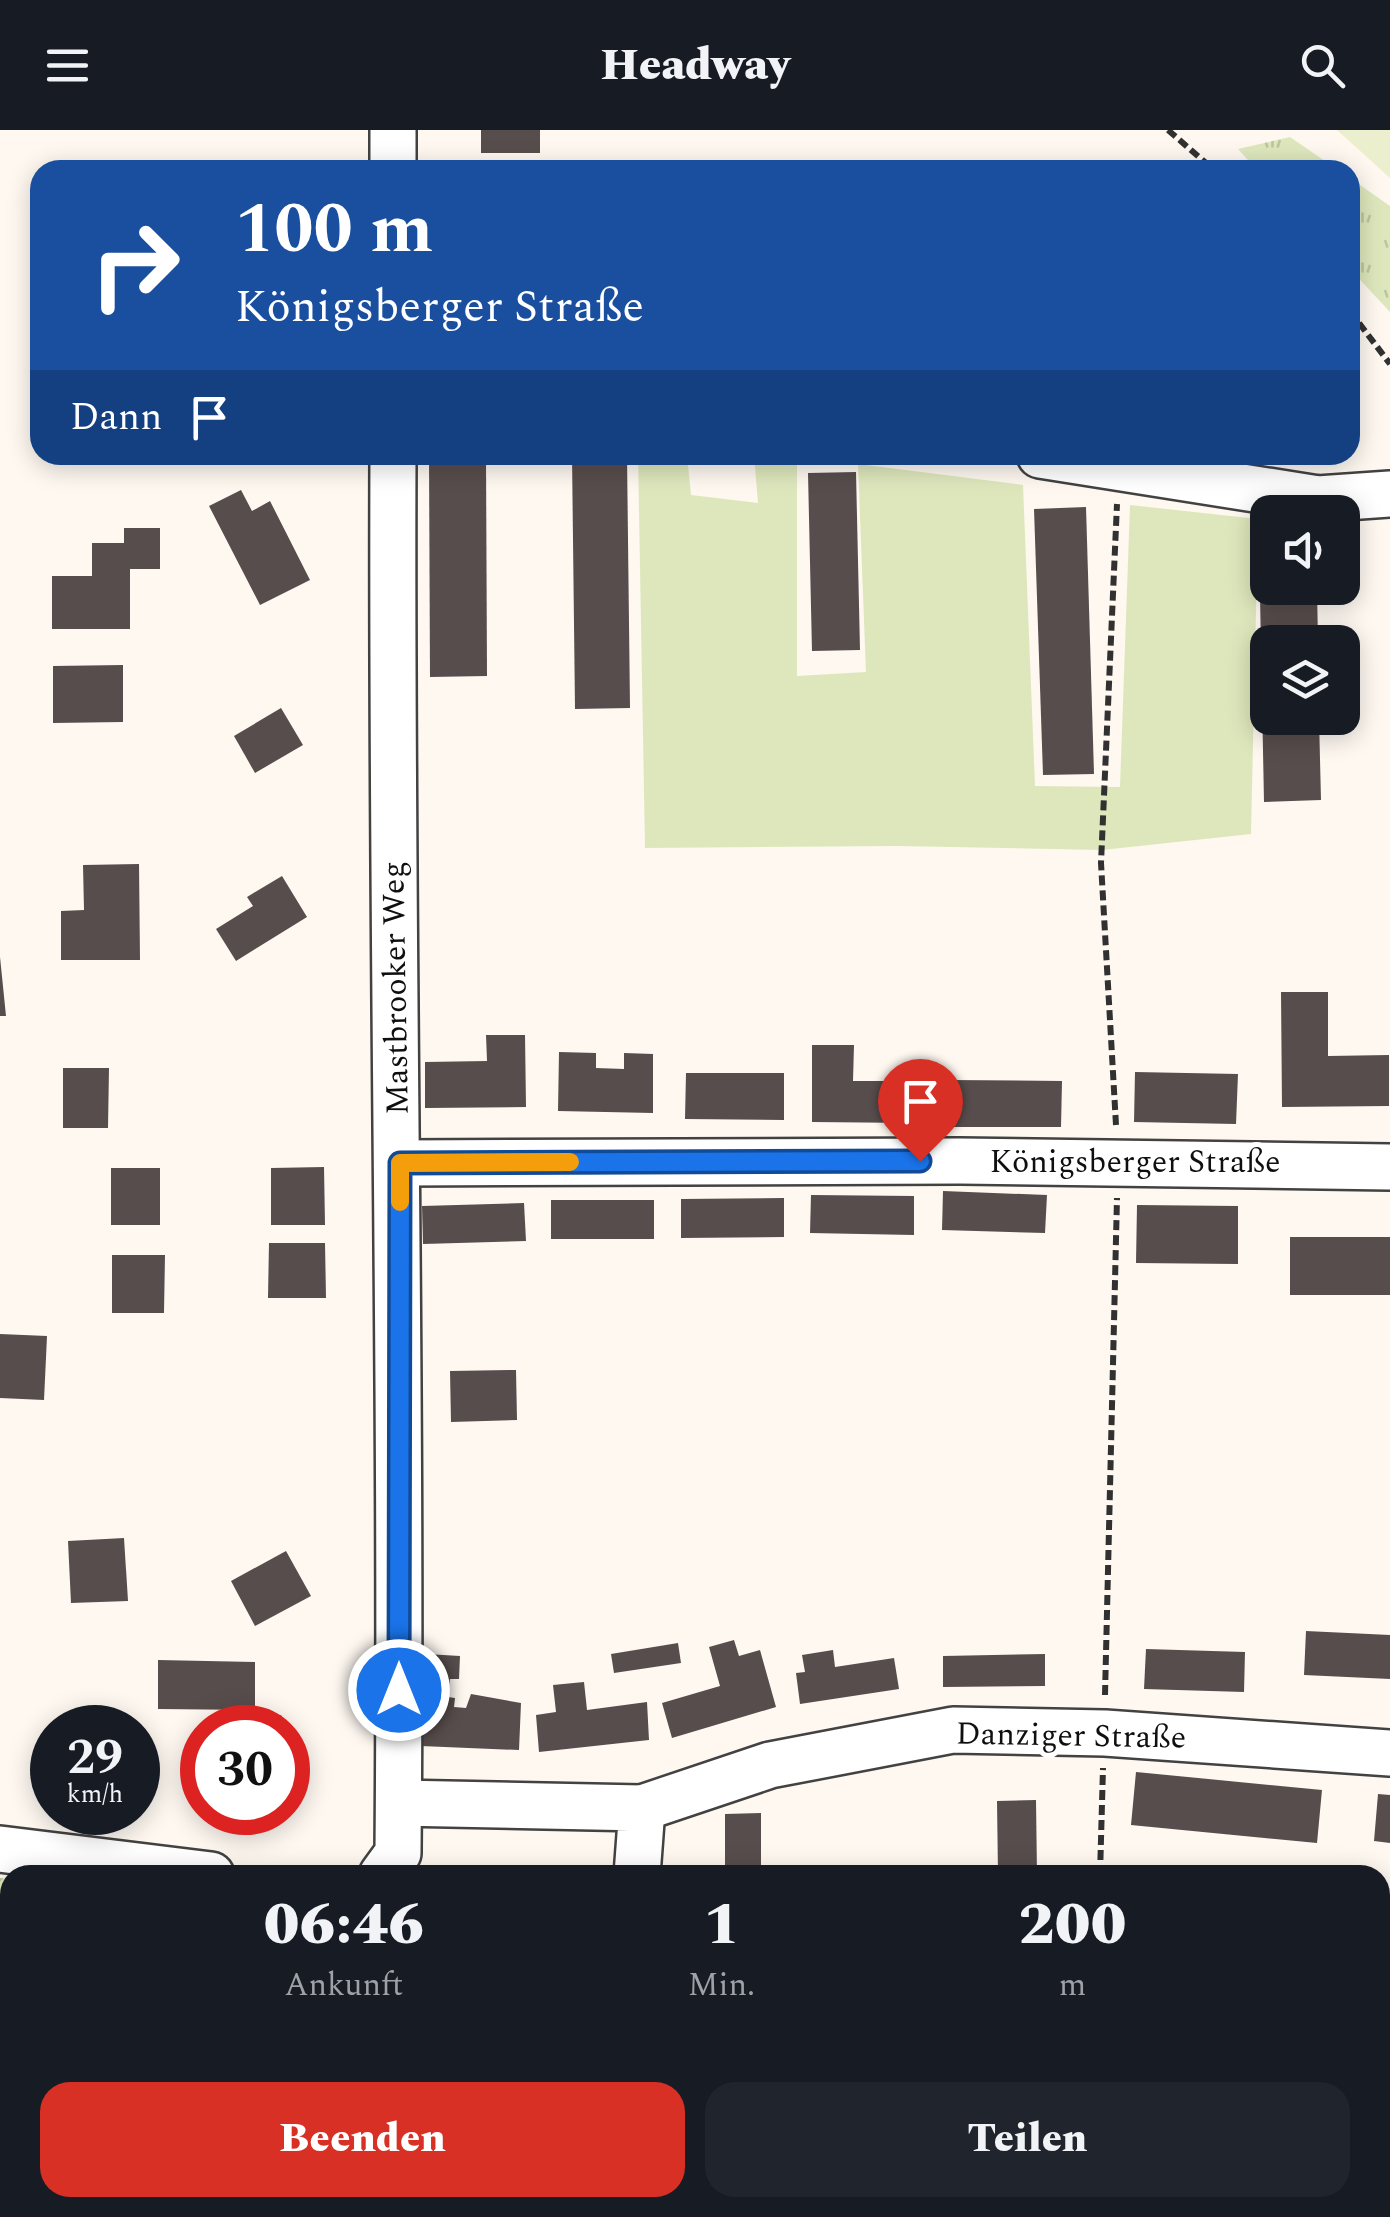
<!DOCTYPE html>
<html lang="de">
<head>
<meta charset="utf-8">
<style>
  :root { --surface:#171b24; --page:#20242c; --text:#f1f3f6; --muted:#9ea1a6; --accent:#d93025 }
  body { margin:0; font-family:Spectral,serif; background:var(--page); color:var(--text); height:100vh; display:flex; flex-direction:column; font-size:38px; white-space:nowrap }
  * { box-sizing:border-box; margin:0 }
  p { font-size:32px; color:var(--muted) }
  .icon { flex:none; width:55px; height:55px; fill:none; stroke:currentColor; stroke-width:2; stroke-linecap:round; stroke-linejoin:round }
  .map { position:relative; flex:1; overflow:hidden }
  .details { position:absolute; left:0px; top:1735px; width:1390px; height:352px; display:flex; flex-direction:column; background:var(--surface); border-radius:30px 30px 0 0; box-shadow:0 5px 25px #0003 }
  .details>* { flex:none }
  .banner { position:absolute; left:30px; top:30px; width:1330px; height:305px; border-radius:30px; box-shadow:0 5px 25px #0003; background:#1a4fa0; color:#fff; overflow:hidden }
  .buttons { position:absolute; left:1250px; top:365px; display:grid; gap:20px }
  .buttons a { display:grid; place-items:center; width:110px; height:110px; border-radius:20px; background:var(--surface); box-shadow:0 5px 25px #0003; font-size:50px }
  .speed { position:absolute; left:30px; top:1575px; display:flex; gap:20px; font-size:50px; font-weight:700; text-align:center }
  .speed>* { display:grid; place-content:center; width:130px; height:130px; border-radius:50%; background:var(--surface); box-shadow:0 5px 25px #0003; line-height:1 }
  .speed small { font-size:25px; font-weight:400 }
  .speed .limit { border:15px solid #d22; background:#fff; color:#111 }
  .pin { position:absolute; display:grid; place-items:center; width:85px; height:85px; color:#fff; margin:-102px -42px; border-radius:50% 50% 50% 0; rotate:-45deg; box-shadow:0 0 10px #0007 }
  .pin .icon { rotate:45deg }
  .me { position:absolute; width:110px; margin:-55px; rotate:0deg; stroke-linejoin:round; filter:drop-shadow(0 0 8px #0008) }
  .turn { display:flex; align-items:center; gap:35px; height:210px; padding:0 40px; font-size:45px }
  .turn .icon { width:130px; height:130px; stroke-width:2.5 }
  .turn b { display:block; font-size:70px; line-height:85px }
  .then { display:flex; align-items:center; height:95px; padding:0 40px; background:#0003; gap:20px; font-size:38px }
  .eta { display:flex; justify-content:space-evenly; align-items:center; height:170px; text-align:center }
  .eta b { font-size:60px; font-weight:800; line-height:70px }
  .button { display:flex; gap:20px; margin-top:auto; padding:20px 40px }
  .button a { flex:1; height:115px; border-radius:30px; background:var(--accent); color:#fff; font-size:40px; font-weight:800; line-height:115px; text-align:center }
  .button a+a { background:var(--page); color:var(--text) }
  header { display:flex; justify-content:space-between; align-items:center; height:130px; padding:0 40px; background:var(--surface); font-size:45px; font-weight:800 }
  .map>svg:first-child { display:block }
  .grass { fill:#dee7bc }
  .park { fill:url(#park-tufts) }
  .garden { fill:url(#garden-furrows) }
  .pitch { fill:#ecefcd }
  .building { fill:#574d4c }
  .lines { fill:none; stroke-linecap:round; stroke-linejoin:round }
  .minor-casing { stroke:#424242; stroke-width:50 }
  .path { stroke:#313131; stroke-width:6; stroke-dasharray:10 5; stroke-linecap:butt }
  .minor { stroke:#fff; stroke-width:45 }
  .route-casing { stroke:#114b97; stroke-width:25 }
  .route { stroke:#1a73e8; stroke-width:18 }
  .slow { stroke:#f59e0b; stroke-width:18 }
  .labels { text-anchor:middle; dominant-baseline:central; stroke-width:10; stroke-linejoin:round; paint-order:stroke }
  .street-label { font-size:32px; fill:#0f0f0f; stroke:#fff }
</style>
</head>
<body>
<header><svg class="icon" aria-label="menu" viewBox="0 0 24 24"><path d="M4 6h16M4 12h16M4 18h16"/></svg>Headway<svg class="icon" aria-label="search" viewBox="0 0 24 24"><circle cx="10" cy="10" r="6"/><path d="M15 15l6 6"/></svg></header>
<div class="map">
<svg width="1390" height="2087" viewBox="0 0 1390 2087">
  <defs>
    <pattern id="park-tufts" width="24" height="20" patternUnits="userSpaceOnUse" patternTransform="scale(2.5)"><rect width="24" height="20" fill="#dee7bc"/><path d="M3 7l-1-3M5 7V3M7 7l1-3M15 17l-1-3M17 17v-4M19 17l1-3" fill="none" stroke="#bdc5a0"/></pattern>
    <pattern id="garden-furrows" width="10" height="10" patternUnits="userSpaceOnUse" patternTransform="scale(2.5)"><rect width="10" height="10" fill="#dee7bc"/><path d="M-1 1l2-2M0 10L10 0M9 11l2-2" fill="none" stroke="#bdc5a0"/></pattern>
  </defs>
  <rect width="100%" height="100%" fill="#fef8f1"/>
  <path class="grass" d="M638,325H687L691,365L758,373L754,325H797V546L866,542L858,334L1023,355L1035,656L1120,657L1130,375L1258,389L1251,704L1102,720L896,716L645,718Z"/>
  <g class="park">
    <path d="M1290,7L1338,40H1257L1238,19Z"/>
    <path d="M1350,48L1390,76V182L1350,139Z"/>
  </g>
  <path class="garden" d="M0,1748L10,1749V2078H1380V1913L1390,1914V2087H0Z"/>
  <path class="pitch" d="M1337,0H1390V48Z"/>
  <g class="building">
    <rect x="481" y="0" width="59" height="23"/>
    <path d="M429,325H486L487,546L430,547Z"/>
    <path d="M572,325H627L630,578L575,579Z"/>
    <path d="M856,342L860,520L812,521L808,343Z"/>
    <path d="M241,360L252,381L270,371L310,450L260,475L209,376Z"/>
    <path d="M1086,377L1094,644L1043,645L1034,379Z"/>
    <path d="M124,398H160V439H130V499H52V446H92V413H124Z"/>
    <path d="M1259,414H1268V458H1317L1318,512H1268V588H1319L1321,670L1264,672Z"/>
    <path d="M123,535V592L53,593V536Z"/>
    <path d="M281,578L303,615L255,643L234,606Z"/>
    <path d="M139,734L140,830H61V781L84,780L83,735Z"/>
    <path d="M282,746L307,787L236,831L216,799L253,776L247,767Z"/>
    <path d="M0,827L6,886H0Z"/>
    <path d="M1281,862H1328V926L1389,925V976L1282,977Z"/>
    <path d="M486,905H525L526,977L425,978V932L487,931Z"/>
    <path d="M812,915H854L853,951H915L914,993L812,992Z"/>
    <path d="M559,922L596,923V938L624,939V923L653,924V983L558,981Z"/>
    <path d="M63,938H109L108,998H63Z"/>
    <path d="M1135,942L1238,944L1236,994L1134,992Z"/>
    <path d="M686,943H784V990L685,989Z"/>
    <path d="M947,950L1062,951L1061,997H946Z"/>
    <path d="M324,1037L325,1095H271V1038Z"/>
    <rect x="111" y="1038" width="49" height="57"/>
    <path d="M943,1061L1047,1065L1045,1103L942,1100Z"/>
    <path d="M811,1065L914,1066V1105L810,1103Z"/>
    <path d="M784,1068V1107L681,1108V1069Z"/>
    <rect x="551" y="1070" width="103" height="39"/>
    <path d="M524,1073L526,1111L423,1114L422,1076Z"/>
    <path d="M1137,1075L1238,1076V1134L1136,1133Z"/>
    <rect x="1290" y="1107" width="100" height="58"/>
    <path d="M269,1113H325L326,1168H268Z"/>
    <path d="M112,1125H165L164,1183H112Z"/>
    <path d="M0,1204L47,1206L44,1270L0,1268Z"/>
    <path d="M516,1240L517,1290L451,1292L450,1241Z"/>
    <path d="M124,1408L128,1471L71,1473L68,1411Z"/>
    <path d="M286,1421L311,1466L255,1496L231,1451Z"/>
    <path d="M1306,1501L1390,1505V1549L1304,1545Z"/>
    <path d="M734,1510L739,1526L760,1520L776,1577L672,1608L662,1573L720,1556L709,1517Z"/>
    <path d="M678,1513L681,1533L614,1543L611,1524Z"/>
    <path d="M1146,1519L1245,1522L1244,1562L1144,1559Z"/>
    <path d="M833,1520L835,1537L894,1528L899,1559L800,1574L796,1543L805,1542L802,1525Z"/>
    <path d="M426,1524L460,1526L459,1549H450L448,1567L455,1568L454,1577L466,1578L471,1564L521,1573L519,1620L421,1616Z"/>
    <path d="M1045,1524V1556L943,1557V1526Z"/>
    <path d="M158,1530L255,1532V1580L158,1579Z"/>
    <path d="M584,1552L587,1580L647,1572L649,1610L539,1622L536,1585L556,1582L553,1555Z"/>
    <path d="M281,1585L307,1630L288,1642V1598H259Z"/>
    <path d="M1136,1642L1322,1660L1317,1713L1131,1695Z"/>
    <path d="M1378,1664L1390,1665V1713L1374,1711Z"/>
    <path d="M1036,1670L1037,1745H998L997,1671Z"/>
    <path d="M72,1682H108V1688L72,1685Z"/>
    <path d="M761,1683V1745H725V1684Z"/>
  </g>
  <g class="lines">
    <defs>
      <g id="minor">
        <path d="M393,0V40"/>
        <path d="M1040,325L1318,369L1390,364"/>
        <path d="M400,1033L960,1031L1390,1037"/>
        <path d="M399,1673L642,1678L637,1745"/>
        <path d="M642,1678L770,1635L953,1600L1105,1603L1390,1623"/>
        <path d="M0,1719L211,1745"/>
        <path d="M382,1745L398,1723C402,1257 391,791 393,325"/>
        <path d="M1380,1900L1390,1901"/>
      </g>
    </defs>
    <use href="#minor" class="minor-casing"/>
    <g class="path">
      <path d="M1168,0L1214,40"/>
      <path d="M1350,181L1390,234"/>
      <path d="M1116,995L1101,733L1117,374"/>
      <path d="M1105,1565L1117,1068"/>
      <path d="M1100,1745L1103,1638"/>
      <path d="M304,2078V2087"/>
      <path d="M996,2078V2087"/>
      <path d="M1315,2078V2087"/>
      <path d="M628,2087V2078"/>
    </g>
    <use href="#minor" class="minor"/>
  </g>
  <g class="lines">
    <defs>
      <path id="route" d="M399,1560L400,1033L920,1031"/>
    </defs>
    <use href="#route" class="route-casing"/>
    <use href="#route" class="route"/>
    <path class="slow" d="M400,1072V1033L570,1032"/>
  </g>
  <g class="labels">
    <g class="street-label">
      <text transform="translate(396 858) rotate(-91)">Mastbrooker Weg</text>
      <text x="1135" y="1032">Königsberger Straße</text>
      <text transform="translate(1071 1606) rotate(1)">Danziger Straße</text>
    </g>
  </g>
</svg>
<div class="buttons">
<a><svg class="icon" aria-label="sound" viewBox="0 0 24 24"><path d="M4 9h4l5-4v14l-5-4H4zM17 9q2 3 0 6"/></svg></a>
<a><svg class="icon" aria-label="layers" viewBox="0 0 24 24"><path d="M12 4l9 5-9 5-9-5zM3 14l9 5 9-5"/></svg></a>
</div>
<div class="speed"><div>29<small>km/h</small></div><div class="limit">30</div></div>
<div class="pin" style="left:920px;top:1031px;background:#d93025"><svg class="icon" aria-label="arrive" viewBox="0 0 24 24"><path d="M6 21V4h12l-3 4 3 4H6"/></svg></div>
<svg class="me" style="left:399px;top:1560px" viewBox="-20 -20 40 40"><circle r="17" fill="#1a73e8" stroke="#fff" stroke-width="3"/><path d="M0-11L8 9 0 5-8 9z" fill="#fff"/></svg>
<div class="banner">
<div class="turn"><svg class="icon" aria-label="right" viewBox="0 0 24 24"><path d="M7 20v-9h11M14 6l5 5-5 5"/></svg><div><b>100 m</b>Königsberger Straße</div></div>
<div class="then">Dann<svg class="icon" aria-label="arrive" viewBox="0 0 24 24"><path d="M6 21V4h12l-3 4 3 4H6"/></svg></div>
</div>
<section class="details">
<div class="eta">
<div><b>06:46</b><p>Ankunft</p></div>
<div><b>1</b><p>Min.</p></div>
<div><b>200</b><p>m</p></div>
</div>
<div class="button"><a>Beenden</a><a>Teilen</a></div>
</section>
</div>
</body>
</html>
